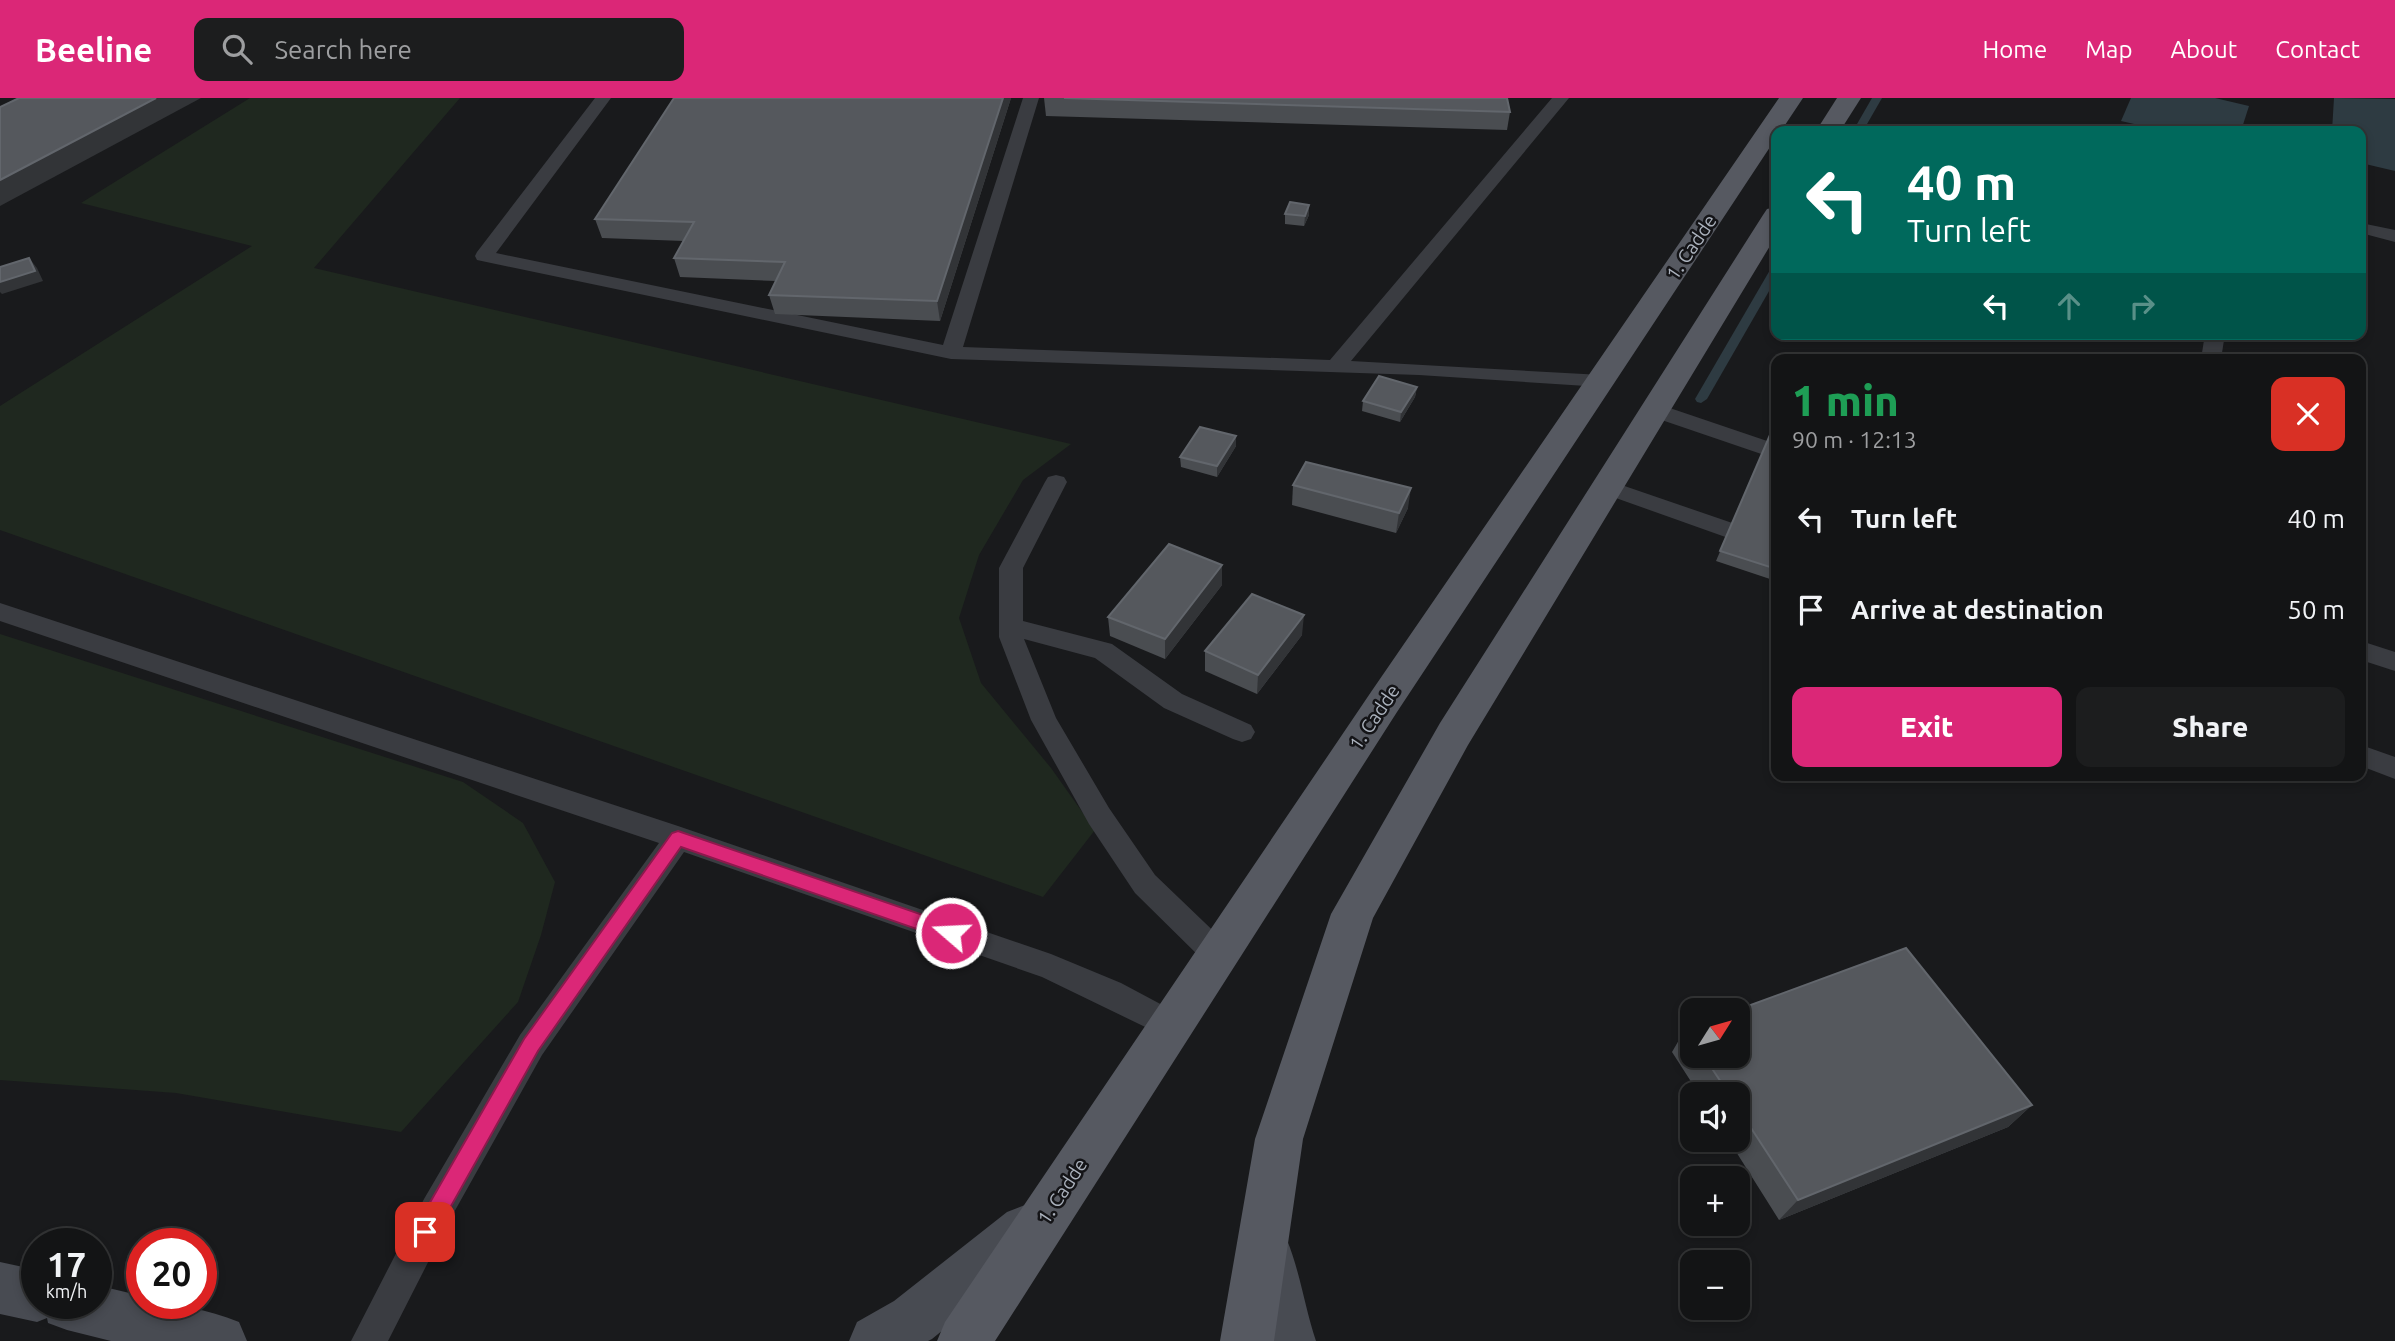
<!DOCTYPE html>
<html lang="en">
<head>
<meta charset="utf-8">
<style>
  :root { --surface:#131415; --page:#1c1d1e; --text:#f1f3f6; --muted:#9d9ea0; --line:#323334; --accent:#db2777 }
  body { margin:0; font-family:Ubuntu,sans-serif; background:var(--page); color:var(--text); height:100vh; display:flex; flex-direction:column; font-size:26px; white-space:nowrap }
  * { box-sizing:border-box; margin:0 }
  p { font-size:23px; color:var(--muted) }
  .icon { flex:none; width:38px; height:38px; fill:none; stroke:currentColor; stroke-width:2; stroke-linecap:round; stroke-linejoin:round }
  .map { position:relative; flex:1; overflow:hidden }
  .panel { position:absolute; left:1771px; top:256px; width:595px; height:427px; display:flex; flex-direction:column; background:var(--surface); border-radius:14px; box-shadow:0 4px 10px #0003,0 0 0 2px var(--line) }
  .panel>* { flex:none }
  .guide { position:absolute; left:1771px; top:28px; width:595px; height:214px; border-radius:14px; box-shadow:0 4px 10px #0003,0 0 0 2px var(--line); background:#00695c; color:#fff; overflow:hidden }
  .needle { width:46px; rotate:53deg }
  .tools { position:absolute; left:1680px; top:900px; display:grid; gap:14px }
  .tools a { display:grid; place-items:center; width:70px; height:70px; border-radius:14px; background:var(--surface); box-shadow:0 4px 10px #0003,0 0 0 2px var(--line); font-size:35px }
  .speed { position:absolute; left:21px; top:1130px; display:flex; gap:14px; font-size:35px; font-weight:700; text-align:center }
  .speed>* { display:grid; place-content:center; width:91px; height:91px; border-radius:50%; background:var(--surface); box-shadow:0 4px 10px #0003,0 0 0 2px var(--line); line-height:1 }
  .speed small { font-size:18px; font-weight:400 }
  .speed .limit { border:10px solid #d22; background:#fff; color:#111 }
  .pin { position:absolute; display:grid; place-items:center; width:60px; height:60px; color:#fff; margin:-30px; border-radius:14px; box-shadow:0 4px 10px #0006 }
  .me { position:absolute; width:77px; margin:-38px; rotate:289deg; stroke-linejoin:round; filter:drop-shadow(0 0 5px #0008) }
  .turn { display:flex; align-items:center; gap:24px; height:147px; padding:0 21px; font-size:32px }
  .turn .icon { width:91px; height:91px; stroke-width:2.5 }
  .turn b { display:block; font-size:49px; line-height:60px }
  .lanes { display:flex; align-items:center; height:66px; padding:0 21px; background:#0003; justify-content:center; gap:35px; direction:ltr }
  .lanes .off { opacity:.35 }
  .round { display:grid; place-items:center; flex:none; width:74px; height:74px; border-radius:14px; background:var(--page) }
  .overview { display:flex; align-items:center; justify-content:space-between; height:119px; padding:0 21px }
  h1 { font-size:42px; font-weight:800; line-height:52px; color:#1e9e55 }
  .action { display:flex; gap:14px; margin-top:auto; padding:14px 21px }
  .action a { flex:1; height:80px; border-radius:14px; background:var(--accent); color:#fff; font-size:28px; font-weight:800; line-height:80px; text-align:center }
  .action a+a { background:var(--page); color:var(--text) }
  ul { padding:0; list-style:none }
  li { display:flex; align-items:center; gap:21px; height:91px; padding:0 21px }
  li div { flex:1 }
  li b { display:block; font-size:26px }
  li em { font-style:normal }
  header { display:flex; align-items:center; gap:42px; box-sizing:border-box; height:98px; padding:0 35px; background:var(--accent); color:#fff }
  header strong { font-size:33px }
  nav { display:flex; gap:38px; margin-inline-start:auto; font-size:24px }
  .search { width:490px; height:63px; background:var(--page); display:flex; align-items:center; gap:18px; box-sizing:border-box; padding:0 24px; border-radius:14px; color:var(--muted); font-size:26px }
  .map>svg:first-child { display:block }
  .green { fill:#1f281f }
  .water { fill:#2e3b42 }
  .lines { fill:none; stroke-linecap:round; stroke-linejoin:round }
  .stream { fill:#2e3b42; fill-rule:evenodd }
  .lane { fill:#3a3c41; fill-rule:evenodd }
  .secondary { fill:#484b52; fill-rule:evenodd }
  .primary { fill:#565961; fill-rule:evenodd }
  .wall { fill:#4a4d51 }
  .shaded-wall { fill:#323437 }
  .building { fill:#55585d; stroke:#62666c; stroke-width:2 }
  .route { fill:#db2777; stroke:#8e194d; stroke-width:2 }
  .labels { text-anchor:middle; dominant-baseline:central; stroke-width:5; stroke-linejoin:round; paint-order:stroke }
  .street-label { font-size:19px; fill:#abb2bd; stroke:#141417 }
</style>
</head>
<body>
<header>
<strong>Beeline</strong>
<div class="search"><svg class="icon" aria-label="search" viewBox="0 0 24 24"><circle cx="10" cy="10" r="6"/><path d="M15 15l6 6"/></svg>Search here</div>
<nav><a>Home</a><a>Map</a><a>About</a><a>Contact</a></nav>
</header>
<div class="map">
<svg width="2395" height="1243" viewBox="0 0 2395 1243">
  <rect width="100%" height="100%" fill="#191a1c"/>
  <g class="green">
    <path d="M250,0H460L314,170L1071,346L1023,382L979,457L959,520L981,585L1051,670L1095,732L1043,799L0,432V308L252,148L81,105Z"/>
    <path d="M0,536L463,684L523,725L555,784L541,837L518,904L401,1034L176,995L0,982Z"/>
  </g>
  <g class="water">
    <path d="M2131,0H2215L2249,8L2241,33H2165L2121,23Z"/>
    <path d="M2334,0L2395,1V73L2361,65V33H2332Z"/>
  </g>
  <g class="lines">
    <g class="stream">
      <path d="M1872,0H1882L1863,33H1853Z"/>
      <path d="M1776,169V181L1707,301L1701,305L1697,304L1695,301L1770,172Z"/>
    </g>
    <g class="lane">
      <path d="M595,0H611L496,155L943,247L1023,0H1039L963,249L1330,262L1552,0H1569L1351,263L1602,277L1609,279L1612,283L1609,287L1602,289L1419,277L951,261L477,162L475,158L477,154Z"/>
      <path d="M2361,125L2395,132V144L2361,135Z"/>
      <path d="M2205,236H2225L2221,261H2201Z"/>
      <path d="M1655,305L1776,346V361L1647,317L1644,312L1647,307Z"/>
      <path d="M1056,377L1064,379L1067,384L1023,470V523L1112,546L1182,596L1251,627L1255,634L1251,641L1242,644L1233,641L1164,610L1095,560L1024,541L1056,620L1109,710L1155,777L1228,847L1232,856L1228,865L1217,869L1206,865L1135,795L1089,726L1031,622L999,539V470L1045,384L1048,379Z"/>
      <path d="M1607,382L1776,440V457L1599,394L1596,389L1599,384Z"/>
      <path d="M0,505L678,728L1051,856L1121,885L1181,917L1186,927L1181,937L1170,941L1042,879L684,754L542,957L448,1125L388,1243H351L424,1101L520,937L659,745L0,523Z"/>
      <path d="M2361,543L2395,554V573L2361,562Z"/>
      <path d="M2361,647L2395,659V681L2361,668Z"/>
    </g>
    <g class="secondary">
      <path d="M1025,1107L1043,1114L1050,1132L1043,1150L932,1241L928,1243H849L857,1224L894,1203L1007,1114Z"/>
      <path d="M1269,1134L1287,1142C1300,1174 1305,1210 1316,1243H1262L1251,1205L1243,1160L1251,1142Z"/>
      <path d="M0,1164L37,1172V1206H96V1187L142,1198V1206C176,1206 207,1211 239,1224L247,1243H111L67,1232L48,1225L47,1220L37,1224L0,1216Z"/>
    </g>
    <g class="primary">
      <path d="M1779,0H1803L1781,33H1776V40L1397,614L995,1243H937L945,1224L1371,594Z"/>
      <path d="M1837,0H1861L1840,33H1816Z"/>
      <path d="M1776,109V138L1468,647L1373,820L1303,1041L1274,1243H1220L1255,1041L1331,816L1440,625L1763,117L1767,111Z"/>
    </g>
  </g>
  <g class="wall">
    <path d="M1011,0L940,223L775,216L769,197L776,183L680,179L674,160L684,143L602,140L595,121Z"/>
    <path d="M1044,0H1507L1510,14L1507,32L1046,18Z"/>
    <path d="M1285,116L1309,117L1304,128L1285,126Z"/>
    <path d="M1417,289L1415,299L1400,324L1362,313L1363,303Z"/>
    <path d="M1776,323V483L1716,463Z"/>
    <path d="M1236,338V348L1217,379L1181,369L1180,359Z"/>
    <path d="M1293,387L1408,410L1396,435L1292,407Z"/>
    <path d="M1222,487L1165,561L1110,538L1108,519Z"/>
    <path d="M1302,537L1257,596L1205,573V553Z"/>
    <path d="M1692,928V957H1738L2032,1007L2008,1029L1779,1122L1728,1041H1738V996H1699L1672,954L1686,930Z"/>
  </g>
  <g class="shaded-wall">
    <path d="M156,0H201L0,108V82Z"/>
    <path d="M1003,0H1011L940,223L937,203Z"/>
    <path d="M1309,107V117L1304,128L1305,118Z"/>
    <path d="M29,160L37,170L43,183L2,196L0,194V184Z"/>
    <path d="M1417,289L1415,299L1400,324L1401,314Z"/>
    <path d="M1236,338V348L1217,379V368Z"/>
    <path d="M1411,390L1408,410L1396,435L1399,415Z"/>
    <path d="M1222,467V487L1165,561V541Z"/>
    <path d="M1304,517L1302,537L1257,596L1258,577Z"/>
    <path d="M2032,1007L2008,1029L1779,1122L1798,1102Z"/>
  </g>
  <g class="building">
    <path d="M19,0H156L0,82V9Z"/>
    <path d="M674,0H1003L937,203L769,197L785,164L674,160L694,124L595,121Z"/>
    <path d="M1064,0H1507L1510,14Z"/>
    <path d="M1290,104L1309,107L1305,118L1285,116Z"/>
    <path d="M29,160L35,173L0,184V169Z"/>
    <path d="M1379,278L1417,289L1401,314L1363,303Z"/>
    <path d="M1776,323V471L1720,453Z"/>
    <path d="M1200,329L1236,338L1217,368L1180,359Z"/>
    <path d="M1306,364L1411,390L1399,415L1293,387Z"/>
    <path d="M1169,446L1222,467L1165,541L1108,519Z"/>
    <path d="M1252,496L1304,517L1258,577L1205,553Z"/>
    <path d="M1906,850L2032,1007L1798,1102L1738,1010V996H1729L1703,957H1738L1737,912Z"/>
    <path d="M1692,928V940L1686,930Z"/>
  </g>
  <path class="route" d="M678,733L958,829L960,835L958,840L951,843L681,749L538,953L432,1142L425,1145L417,1142L414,1134L417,1127L524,941L672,735Z"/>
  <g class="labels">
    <g class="street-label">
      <text transform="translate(1691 149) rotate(-56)">1. Cadde</text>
      <text transform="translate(1374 619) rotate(-56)">1. Cadde</text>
      <text transform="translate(1062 1093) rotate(-57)">1. Cadde</text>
    </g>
  </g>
</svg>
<div class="tools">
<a><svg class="needle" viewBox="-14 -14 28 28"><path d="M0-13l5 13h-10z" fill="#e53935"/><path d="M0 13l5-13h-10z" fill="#9d9ea0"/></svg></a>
<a><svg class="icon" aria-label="sound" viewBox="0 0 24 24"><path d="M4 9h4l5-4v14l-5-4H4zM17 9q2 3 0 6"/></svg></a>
<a>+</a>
<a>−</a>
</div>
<div class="speed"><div>17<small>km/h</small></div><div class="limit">20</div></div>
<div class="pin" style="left:425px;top:1134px;background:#d93025"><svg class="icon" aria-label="arrive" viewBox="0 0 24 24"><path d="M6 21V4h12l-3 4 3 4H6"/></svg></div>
<svg class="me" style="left:951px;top:835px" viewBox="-20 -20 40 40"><circle r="17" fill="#db2777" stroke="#fff" stroke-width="3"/><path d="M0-11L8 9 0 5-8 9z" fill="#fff"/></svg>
<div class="guide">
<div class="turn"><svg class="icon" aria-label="left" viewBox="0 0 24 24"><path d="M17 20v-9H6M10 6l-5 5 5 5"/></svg><div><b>40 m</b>Turn left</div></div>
<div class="lanes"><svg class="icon" aria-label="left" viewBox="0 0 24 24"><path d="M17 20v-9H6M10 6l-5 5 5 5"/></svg><svg class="icon off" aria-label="ahead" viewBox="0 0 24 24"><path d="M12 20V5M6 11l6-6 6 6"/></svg><svg class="icon off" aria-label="right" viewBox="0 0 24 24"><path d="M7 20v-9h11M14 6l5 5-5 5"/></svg></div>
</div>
<section class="panel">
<div class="overview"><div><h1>1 min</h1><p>90 m · 12:13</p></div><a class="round" style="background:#d93025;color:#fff"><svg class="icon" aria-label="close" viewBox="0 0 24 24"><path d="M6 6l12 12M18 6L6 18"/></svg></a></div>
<ul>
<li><svg class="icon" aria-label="left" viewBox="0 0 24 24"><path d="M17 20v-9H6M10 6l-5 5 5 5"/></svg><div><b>Turn left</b></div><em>40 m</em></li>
<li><svg class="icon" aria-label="arrive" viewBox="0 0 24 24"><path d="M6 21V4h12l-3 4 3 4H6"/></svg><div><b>Arrive at destination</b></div><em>50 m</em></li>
</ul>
<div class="action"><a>Exit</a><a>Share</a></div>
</section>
</div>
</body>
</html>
